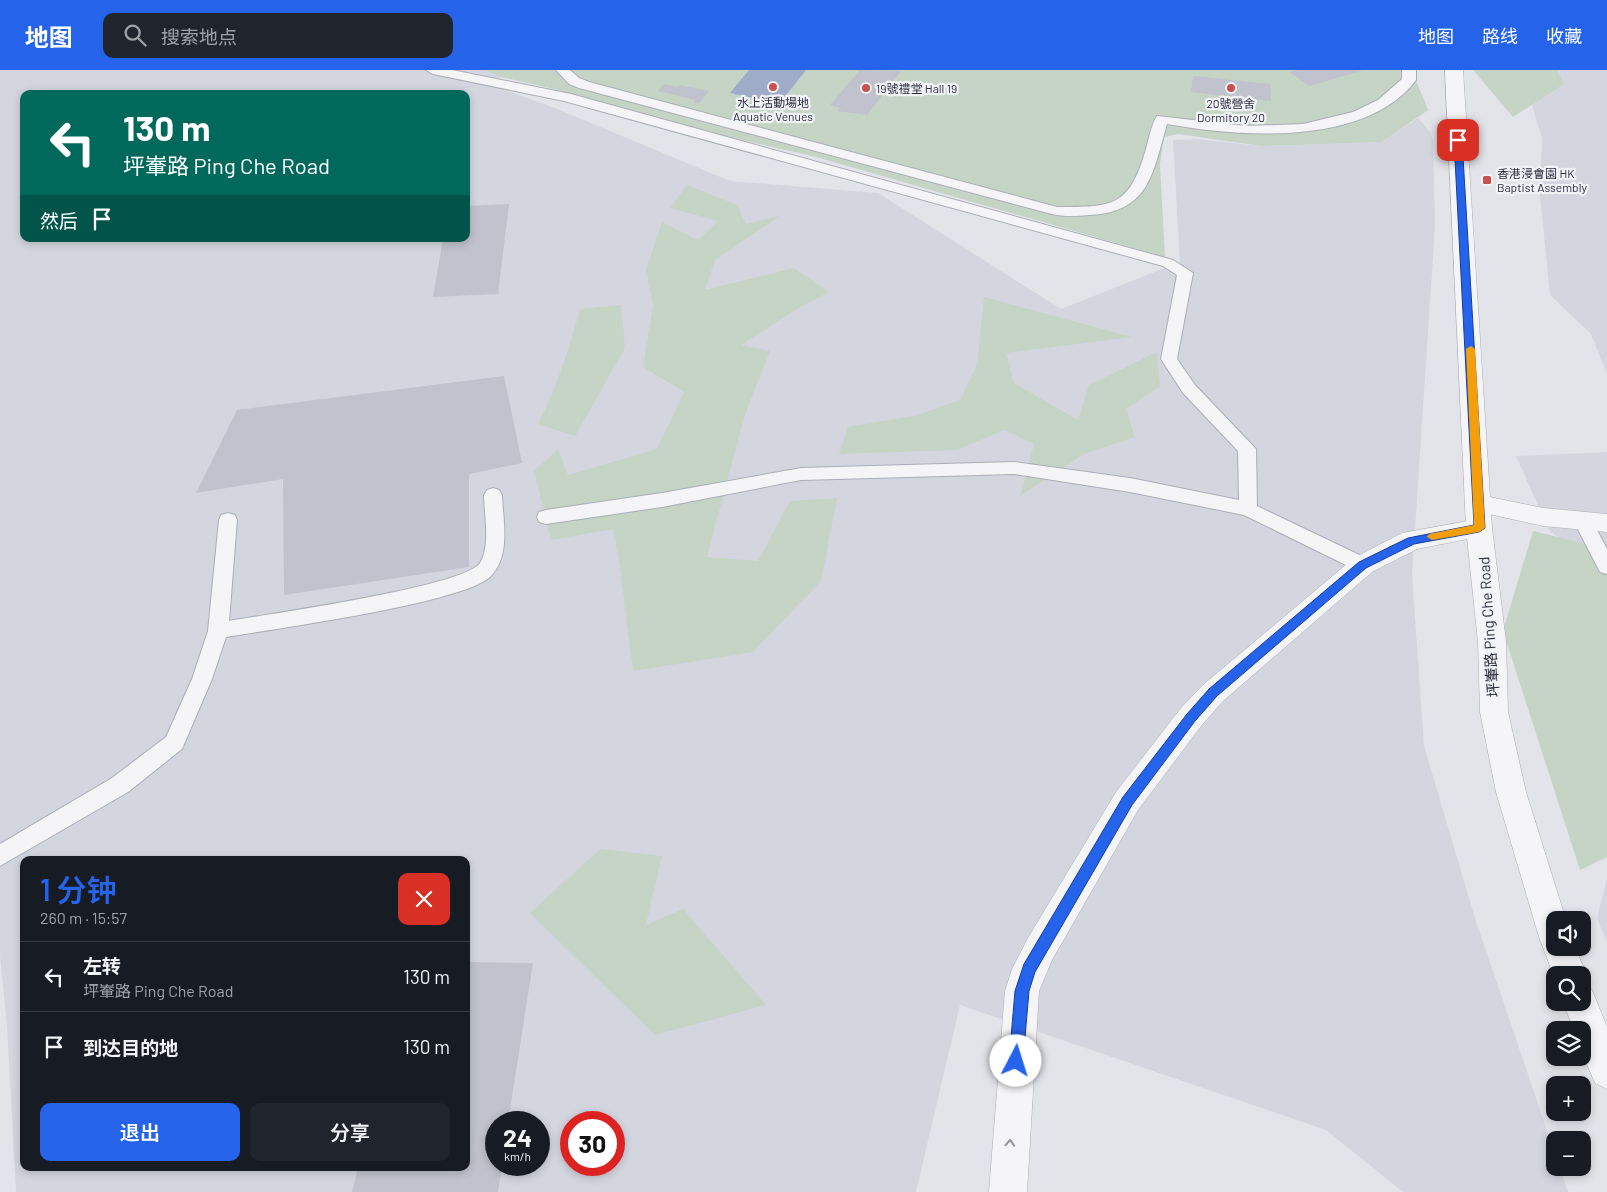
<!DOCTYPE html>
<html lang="zh">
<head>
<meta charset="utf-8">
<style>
  :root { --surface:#171b24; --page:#20242c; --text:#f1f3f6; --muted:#9ea1a6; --line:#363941; --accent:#2563eb }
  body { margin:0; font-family:Barlow,"Noto Sans SC",sans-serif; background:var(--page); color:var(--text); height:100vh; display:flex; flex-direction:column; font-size:19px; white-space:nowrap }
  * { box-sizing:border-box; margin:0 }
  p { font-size:16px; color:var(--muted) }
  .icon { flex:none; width:28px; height:28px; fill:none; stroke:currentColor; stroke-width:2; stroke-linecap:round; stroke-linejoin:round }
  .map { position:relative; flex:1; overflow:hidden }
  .details { position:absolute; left:20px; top:786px; width:450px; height:315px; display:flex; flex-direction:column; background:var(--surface); border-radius:10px; box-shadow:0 2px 8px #0003 }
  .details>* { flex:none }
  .hud { position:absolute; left:20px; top:20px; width:450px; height:152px; border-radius:10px; box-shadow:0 2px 8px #0003; background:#00695c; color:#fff; overflow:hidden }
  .tools { position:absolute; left:1546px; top:841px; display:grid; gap:10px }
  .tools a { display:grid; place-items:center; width:45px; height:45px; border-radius:10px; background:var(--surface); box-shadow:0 2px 8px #0003; font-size:25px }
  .speed { position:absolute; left:485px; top:1041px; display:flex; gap:10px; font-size:25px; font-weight:700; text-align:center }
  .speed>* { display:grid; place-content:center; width:65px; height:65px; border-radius:50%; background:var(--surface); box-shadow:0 2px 8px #0003; line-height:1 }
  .speed small { font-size:12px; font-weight:400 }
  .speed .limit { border:8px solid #d22; background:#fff; color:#111 }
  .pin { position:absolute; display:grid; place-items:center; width:42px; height:42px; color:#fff; margin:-21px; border-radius:10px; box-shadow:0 2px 8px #0006 }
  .me { position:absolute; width:55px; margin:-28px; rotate:5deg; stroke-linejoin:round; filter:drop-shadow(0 0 4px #0008) }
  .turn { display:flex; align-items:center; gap:18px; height:105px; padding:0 20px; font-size:22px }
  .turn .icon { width:65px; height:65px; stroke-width:2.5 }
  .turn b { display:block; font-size:35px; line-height:42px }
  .then { display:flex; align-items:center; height:48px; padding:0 20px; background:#0003; gap:10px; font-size:19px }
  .round { display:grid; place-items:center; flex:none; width:52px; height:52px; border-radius:10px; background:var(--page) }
  .head { display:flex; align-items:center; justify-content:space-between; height:85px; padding:0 20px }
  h1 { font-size:30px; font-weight:600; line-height:38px; color:var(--accent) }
  .button { display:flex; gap:10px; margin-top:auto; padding:10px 20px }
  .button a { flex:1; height:58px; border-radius:10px; background:var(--accent); color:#fff; font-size:20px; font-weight:600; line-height:58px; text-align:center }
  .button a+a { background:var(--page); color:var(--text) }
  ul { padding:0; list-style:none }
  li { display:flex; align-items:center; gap:15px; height:70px; padding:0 20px; border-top:1px solid var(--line) }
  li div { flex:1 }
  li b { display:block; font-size:19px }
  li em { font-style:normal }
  header { display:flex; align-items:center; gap:30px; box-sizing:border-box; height:70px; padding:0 25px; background:var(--accent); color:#fff }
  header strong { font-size:24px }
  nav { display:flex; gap:28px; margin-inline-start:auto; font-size:18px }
  .search { width:350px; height:45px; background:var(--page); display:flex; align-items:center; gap:12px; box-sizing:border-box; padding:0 18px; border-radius:10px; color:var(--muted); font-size:19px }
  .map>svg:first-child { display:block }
  .built { fill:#d4d6df; fill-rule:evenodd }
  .green { fill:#c5d4c4 }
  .water { fill:#9facc8 }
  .building { fill:#c0c2cd }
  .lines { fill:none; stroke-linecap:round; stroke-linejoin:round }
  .service-casing { stroke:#abaeb7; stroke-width:2 }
  .minor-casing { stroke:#abaeb7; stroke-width:1 }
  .tertiary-casing { stroke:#abaeb7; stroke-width:1 }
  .service { fill:#f5f5f8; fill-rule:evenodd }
  .minor { fill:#f5f5f8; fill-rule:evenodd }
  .tertiary { fill:#f5f5f8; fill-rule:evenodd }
  .oneway { stroke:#90929c }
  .route { fill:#2563eb; stroke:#184099 }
  .slow { fill:#f59e0b }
  .poi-dot { fill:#c9504d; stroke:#f2f3f7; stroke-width:2 }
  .labels { text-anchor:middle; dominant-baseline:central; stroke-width:4.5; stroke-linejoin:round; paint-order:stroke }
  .far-poi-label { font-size:12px; fill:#2b2f41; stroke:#f2f3f7; text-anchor:start }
  .street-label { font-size:15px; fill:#2b2f41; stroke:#f2f3f7 }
</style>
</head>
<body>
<header>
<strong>地图</strong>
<div class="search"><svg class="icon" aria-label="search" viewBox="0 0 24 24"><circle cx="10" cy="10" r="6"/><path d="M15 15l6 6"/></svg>搜索地点</div>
<nav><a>地图</a><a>路线</a><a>收藏</a></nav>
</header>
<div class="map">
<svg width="1607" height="1122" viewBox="0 0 1607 1122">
  <rect width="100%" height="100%" fill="#e2e4ea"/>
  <g class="built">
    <path d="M0,0H485L501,7L490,15L555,38L730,111L878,123L1061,239L1180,192L1173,70L1195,69L1261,76L1382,72L1418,48L1430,62L1433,70L1435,156L1412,504L1424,676L1475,848L1555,1084V1098H1560L1568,1122H1403L1326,1060L960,935L916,1122H16L7,957L0,886ZM24,24H466V169H24ZM24,790H466V1098H24ZM496,1052H539V1095H496ZM571,1052H614V1095H571Z"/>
    <path d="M1521,0H1607V304L1591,264L1550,225L1540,125L1542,68Z"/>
    <path d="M1607,382V507L1549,460L1516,386Z"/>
    <path d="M1607,809V872L1597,848Z"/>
  </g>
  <g class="green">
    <path d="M485,0H1415C1415,15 1424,26 1428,40L1382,72L1261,76L1178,64L1164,67L1160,94L1165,187L816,87L664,52L554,19L501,7Z"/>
    <path d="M1473,0H1557L1564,14L1513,47Z"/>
    <path d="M687,115L737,135L746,154L780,146L715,190L705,220L794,198L829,222L802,236L741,275L770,281L745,344L707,487L758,491L790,431L837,428L821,511L753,582L633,601L619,490L613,459L551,470L534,401L558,379L568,405L657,379L684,322L643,297L653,235L646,200L662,152L698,170L718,151L670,138Z"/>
    <path d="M984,227L1132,267L1006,283L1014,313L1078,350L1089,315L1157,282L1160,316L1126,339L1135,367L1084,384L1020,426L1034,374L1004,360L957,380L839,384L848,357L914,346L960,330L977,295Z"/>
    <path d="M621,235L625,278L575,366L538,354C557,318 569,279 580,239Z"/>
    <path d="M1533,461L1607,479V787L1580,800L1503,561Z"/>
    <path d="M600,779L662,786L646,855L683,839L766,935L655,965L530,843Z"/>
  </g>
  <path class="water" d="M749,0H806L779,34L730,23Z"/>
  <g class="building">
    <path d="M860,0L901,1L867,45L837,41L840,38L830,35Z"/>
    <path d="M1297,0H1363L1310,16L1289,2Z"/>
    <path d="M1193,6L1270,14L1271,31L1191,22Z"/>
    <path d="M664,14L678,17L680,15L709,21L699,33L694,32L695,30L658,21Z"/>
    <path d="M509,134L498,224L433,227L443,169H466V136Z"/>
    <path d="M504,306L522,393L469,404V497L284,525L283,409L196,423L237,340Z"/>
    <path d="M466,892L533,893L508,1052H496V1095H502L498,1122H352L358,1098H466Z"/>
  </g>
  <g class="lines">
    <defs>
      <g id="service">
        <path d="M426,0H452L571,24L1173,190L1193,203L1177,289L1195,315L1256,379L1257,436L1370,490L1373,495L1370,500L1363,502L1356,500L1244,445L1130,422L1014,404L801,410L662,437L546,454L539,452L537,447L539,442L546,440L662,423L801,398L1014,392L1130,408L1239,430L1238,381L1183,323L1161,289L1177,205L1163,196L564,31L433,4Z"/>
        <path d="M556,0H570L579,8L589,12L1057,137C1114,137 1129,137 1146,79C1149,69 1151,55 1157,46L1246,56L1303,54L1353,42L1378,30L1402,9V0H1416V10C1366,77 1239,67 1167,54C1153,102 1150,142 1090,145C1078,146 1064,147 1052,144L579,18L569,14Z"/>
        <path d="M493,418L499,420L502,425C503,451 511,485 491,506C465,533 273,559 226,567L212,609L182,679L128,722L0,796V774L112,708L166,667L192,609L208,561L219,450L221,445L228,443L235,445L237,450L229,551C268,544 463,517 480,493C491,475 484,445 484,425L487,420Z"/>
        <path d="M1583,445L1590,447L1607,479V504L1600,502L1574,452L1576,447Z"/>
      </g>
      <g id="minor">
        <path d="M1480,425L1543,438L1607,444V462L1543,456L1471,440L1467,434L1471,428Z"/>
        <path d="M1479,449L1488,451L1492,458L1488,465L1417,479L1372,502L1223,631L1201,656L1138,740L1052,890L1039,921L1027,1122H989L1005,921L1012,899L1028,868L1116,722L1181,638L1203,615L1354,488L1402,463Z"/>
      </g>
      <g id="tertiary">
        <path d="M1445,0H1463L1492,458L1506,572L1508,642L1526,722L1566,850H1555V878H1575L1587,905L1582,915V905H1555V909L1539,867L1496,722L1480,642L1478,572L1466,458Z"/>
        <path d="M1582,917L1592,920L1607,957V1019L1595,1013L1582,983V960H1574L1563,932H1582Z"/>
      </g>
    </defs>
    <use href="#service" class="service-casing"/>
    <use href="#minor" class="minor-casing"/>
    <use href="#tertiary" class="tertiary-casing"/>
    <use href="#service" class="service"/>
    <use href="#minor" class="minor"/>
    <use href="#tertiary" class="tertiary"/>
  </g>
  <defs><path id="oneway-chevron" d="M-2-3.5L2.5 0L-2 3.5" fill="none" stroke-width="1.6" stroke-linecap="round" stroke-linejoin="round" transform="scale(1.25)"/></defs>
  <use class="oneway" href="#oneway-chevron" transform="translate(1010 1073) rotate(-87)"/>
  <path class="route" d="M1458,68L1462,70L1485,458L1479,462L1414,474L1366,498L1217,626L1195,651L1132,735L1035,902L1029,921L1023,991L1021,996L1016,998L1011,996L1009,991L1015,921L1024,894L1123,727L1187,644L1209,619L1359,492L1408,468L1474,455L1454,70Z"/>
  <path class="slow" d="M1471,276L1475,279L1485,458L1479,462L1432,470L1427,467L1429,464L1474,455L1466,279Z"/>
  <g class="poi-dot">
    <circle cx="773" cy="17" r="5"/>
    <circle cx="866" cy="18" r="5"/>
    <circle cx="1231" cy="18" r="5"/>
    <rect x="1482" y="105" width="10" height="10" rx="2.5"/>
  </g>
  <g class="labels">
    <g class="far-poi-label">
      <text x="876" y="18">19號禮堂 Hall 19</text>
      <text x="773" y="32" text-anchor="middle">水上活動場地<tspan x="773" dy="14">Aquatic Venues</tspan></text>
      <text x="1231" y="33" text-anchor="middle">20號營舍<tspan x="1231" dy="14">Dormitory 20</tspan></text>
      <text x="1497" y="103">香港浸會園 HK<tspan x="1497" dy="14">Baptist Assembly</tspan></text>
    </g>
    <g class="street-label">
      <text transform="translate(1488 557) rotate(-94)">坪輋路 Ping Che Road</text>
    </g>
  </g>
</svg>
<div class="tools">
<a><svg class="icon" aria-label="sound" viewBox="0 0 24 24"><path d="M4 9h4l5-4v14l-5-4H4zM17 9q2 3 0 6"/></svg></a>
<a><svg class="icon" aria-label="search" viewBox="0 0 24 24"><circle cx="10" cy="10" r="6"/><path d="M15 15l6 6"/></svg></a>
<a><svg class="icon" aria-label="layers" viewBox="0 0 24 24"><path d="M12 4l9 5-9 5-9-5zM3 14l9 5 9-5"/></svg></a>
<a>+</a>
<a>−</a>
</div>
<div class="speed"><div>24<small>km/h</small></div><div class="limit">30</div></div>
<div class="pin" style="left:1458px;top:70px;background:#d93025"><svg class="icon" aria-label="arrive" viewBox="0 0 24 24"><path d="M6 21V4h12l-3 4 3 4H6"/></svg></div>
<svg class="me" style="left:1016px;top:991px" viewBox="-20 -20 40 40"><circle r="19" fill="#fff"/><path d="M0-13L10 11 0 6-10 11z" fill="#2563eb"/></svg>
<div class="hud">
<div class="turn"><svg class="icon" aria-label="left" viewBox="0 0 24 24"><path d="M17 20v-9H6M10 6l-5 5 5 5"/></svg><div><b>130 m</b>坪輋路 Ping Che Road</div></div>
<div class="then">然后<svg class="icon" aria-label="arrive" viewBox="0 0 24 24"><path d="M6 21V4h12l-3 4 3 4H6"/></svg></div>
</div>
<section class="details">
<div class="head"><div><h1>1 分钟</h1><p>260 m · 15:57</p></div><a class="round" style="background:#d93025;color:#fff"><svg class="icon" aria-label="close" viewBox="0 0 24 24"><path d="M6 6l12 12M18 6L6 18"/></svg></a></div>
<ul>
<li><svg class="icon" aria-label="left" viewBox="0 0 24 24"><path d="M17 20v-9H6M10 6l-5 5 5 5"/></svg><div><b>左转</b><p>坪輋路 Ping Che Road</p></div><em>130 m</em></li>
<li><svg class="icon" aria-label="arrive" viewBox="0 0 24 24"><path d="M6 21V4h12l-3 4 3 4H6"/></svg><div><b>到达目的地</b></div><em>130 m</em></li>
</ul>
<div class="button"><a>退出</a><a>分享</a></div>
</section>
</div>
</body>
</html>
